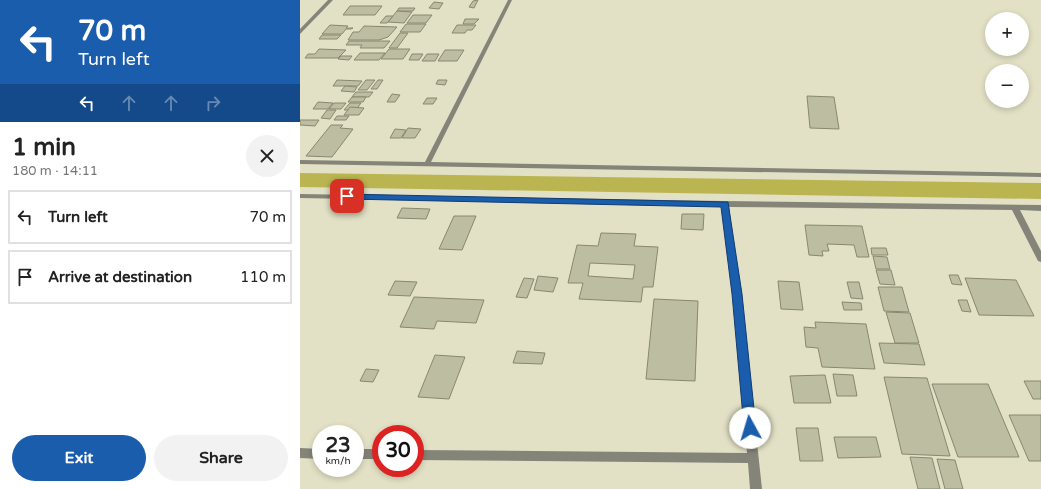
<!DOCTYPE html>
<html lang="en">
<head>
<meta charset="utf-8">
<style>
  :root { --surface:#fff; --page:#f2f2f2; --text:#222; --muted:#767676; --line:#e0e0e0; --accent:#1a5dad }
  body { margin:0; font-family:"Varela Round",sans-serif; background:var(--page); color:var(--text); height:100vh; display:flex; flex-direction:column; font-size:15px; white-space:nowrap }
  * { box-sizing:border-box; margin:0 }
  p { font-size:13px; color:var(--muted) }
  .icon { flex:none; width:22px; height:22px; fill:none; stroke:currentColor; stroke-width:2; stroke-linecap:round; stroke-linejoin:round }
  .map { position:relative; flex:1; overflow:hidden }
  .sheet { display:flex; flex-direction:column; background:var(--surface); width:300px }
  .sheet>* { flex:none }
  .banner { background:#1a5dad; color:#fff; overflow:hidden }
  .buttons { position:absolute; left:685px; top:12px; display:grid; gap:8px }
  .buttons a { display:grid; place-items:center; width:44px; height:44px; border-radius:50%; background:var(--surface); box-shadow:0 2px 6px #0003; font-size:20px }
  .speed { position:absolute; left:12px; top:425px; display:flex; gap:8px; font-size:20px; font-weight:700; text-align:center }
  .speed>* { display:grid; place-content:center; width:52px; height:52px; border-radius:50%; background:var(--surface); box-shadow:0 2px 6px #0003; line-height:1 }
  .speed small { font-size:10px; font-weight:400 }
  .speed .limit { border:6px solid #d22; background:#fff; color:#111 }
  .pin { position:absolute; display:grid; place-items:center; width:34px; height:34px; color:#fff; margin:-17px; border-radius:8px; box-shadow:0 2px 6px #0006 }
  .me { position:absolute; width:44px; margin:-22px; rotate:354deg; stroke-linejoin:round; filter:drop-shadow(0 0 3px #0008) }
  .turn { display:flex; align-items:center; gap:14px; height:84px; padding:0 12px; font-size:18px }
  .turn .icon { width:52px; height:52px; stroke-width:2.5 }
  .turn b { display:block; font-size:28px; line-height:34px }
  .lanes { display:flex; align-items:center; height:38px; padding:0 12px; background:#0003; justify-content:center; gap:20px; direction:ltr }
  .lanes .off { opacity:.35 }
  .round { display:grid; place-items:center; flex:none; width:42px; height:42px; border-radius:21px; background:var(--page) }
  .headline { display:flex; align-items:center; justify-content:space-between; height:68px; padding:0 12px }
  h1 { font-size:24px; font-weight:700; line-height:30px }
  .cta { display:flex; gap:8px; margin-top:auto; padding:8px 12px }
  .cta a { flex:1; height:46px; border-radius:24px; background:var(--accent); color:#fff; font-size:16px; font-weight:700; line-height:46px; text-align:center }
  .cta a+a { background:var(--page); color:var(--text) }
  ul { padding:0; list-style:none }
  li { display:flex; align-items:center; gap:12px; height:54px; margin:0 8px 6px; padding:0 4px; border:2px solid var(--line); border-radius:0px }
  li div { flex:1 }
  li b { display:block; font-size:15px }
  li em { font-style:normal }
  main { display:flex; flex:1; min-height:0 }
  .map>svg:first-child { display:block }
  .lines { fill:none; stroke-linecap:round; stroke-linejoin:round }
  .canal { fill:#bbb551; fill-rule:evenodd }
  .building { fill:#bdbda2; stroke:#89886e; fill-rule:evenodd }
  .street { fill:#848479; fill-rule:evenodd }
  .route { fill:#1a5dad; stroke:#113c70 }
</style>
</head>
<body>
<main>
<section class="sheet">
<div class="banner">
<div class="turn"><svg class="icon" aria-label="left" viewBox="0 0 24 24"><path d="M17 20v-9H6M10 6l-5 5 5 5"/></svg><div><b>70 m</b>Turn left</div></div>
<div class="lanes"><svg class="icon" aria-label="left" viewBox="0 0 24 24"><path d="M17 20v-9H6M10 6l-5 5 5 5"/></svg><svg class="icon off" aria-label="ahead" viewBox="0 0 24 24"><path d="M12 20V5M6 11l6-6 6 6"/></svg><svg class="icon off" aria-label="ahead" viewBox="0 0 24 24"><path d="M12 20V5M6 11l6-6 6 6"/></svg><svg class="icon off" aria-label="right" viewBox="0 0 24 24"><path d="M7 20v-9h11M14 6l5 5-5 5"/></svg></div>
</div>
<div class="headline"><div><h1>1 min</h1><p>180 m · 14:11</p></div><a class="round"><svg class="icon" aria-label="close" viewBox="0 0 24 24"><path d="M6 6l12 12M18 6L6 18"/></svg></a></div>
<ul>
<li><svg class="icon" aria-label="left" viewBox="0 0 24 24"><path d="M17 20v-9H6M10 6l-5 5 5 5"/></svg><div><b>Turn left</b></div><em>70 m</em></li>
<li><svg class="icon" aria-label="arrive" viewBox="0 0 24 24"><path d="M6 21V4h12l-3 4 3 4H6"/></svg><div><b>Arrive at destination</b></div><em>110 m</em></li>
</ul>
<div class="cta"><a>Exit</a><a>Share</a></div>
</section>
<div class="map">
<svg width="741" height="489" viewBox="0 0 741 489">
  <rect width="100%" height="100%" fill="#e2e1c5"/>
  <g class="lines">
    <path class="canal" d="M0,173L741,183V199L0,187Z"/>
  </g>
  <g class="building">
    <path d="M178,0L174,8L169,7L173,1Z"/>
    <path d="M134,2L143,3L139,9L129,8Z"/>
    <path d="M50,6H82L75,15H43Z"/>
    <path d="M99,8H115L113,11H97Z"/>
    <path d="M97,11L112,12L104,23L88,22Z"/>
    <path d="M113,15H132L126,23H107Z"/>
    <path d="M86,16H93L87,23H80Z"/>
    <path d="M165,19H179L174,24H163Z"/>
    <path d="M106,24H126L120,32H100Z"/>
    <path d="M30,25L48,26L46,28H53L51,29H46L42,34H22Z"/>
    <path d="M157,25H176L172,30H167L165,33H152Z"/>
    <path d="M64,26L97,27L88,37L79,40H48L53,32H59Z"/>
    <path d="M100,33H108L97,48H89Z"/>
    <path d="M22,35H41L37,39H19Z"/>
    <path d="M49,41H90L84,48H60L62,45H46Z"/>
    <path d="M19,49L46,50L38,58H5L8,54H15Z"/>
    <path d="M89,49H110L103,59H81Z"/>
    <path d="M145,50H164L157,61H138Z"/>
    <path d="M60,53H85L79,60H54Z"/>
    <path d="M112,54H123L119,60H109Z"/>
    <path d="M127,54H139L135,61H122Z"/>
    <path d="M41,56H52L49,60L38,59Z"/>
    <path d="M37,80L62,81L58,86H33Z"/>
    <path d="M66,80H75L67,90H58Z"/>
    <path d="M78,80H83L77,89H71Z"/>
    <path d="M138,80H147L145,85L136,84Z"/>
    <path d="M45,86L57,87L54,92L41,91Z"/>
    <path d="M56,92H73L69,97H52Z"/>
    <path d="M92,94L100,95L95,102H87Z"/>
    <path d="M507,96L534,97L539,129L510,128Z"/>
    <path d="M52,97H66L63,102H48Z"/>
    <path d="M127,98H137L133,104H123Z"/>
    <path d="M18,102L33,103L28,109H13Z"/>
    <path d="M34,103H46L41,109H29Z"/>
    <path d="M50,103H61L56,110H44Z"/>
    <path d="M50,107L64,108L59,115H44Z"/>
    <path d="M27,110H36L30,119L21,118Z"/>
    <path d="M37,116H49L46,120H34Z"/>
    <path d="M0,120H19L15,126L0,125Z"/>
    <path d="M31,125H43L40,128L53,129L32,157L6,156Z"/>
    <path d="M108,128L121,129L115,138H102Z"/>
    <path d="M95,129L106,130L101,138H90Z"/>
    <path d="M102,208L130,209L126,219L97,218Z"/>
    <path d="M382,214H404L403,230L381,229Z"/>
    <path d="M154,216H176L162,250L139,249Z"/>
    <path d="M505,225L562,226L569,257H557L554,245L527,244L529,251H522L523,256L509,255Z"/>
    <path d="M301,233L336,234L334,246L358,247L353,287H343L341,302L279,299L283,283H268L277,245L298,246ZM290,263L335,265L333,279L288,276Z"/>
    <path d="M571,248H586L588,255H572Z"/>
    <path d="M573,256L587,257L590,269H576Z"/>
    <path d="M576,270H591L595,285L580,284Z"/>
    <path d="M649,275H658L662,285L652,284Z"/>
    <path d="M238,276L258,278L253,292L234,290Z"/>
    <path d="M224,278L234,279L227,298L216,297Z"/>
    <path d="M665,278L716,280L734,316L679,315Z"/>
    <path d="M95,281L117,282L110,296L88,295Z"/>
    <path d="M478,281L499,282L503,310L481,309Z"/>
    <path d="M547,282H559L563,299L551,298Z"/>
    <path d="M578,287H602L609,312L584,311Z"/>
    <path d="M114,297L184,300L176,323L137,321L134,329L100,327Z"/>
    <path d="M354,299L398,301L395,381L346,379Z"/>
    <path d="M658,300H667L671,312L662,311Z"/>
    <path d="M542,302L561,303L562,310H544Z"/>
    <path d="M586,312L610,313L619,343H595Z"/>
    <path d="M515,322L566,324L575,369L522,367L518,348L506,347L504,327L516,328Z"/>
    <path d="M579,343L619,344L625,365L584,363Z"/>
    <path d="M217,351L245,353L242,364L213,363Z"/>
    <path d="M135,355L165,357L149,399L118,397Z"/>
    <path d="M66,369L79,370L73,382L60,381Z"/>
    <path d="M533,374L553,375L557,396H537Z"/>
    <path d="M525,375L531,403H494L490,376Z"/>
    <path d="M584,377L627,378L650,456L602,454Z"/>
    <path d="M724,381H741V399H733Z"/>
    <path d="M632,384H688L719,457H658Z"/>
    <path d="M709,415H741V461H729Z"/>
    <path d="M496,428H518L523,461H500Z"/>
    <path d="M534,437H576L581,457L538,458Z"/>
    <path d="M610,457L632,458L640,489H618Z"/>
    <path d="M637,459L655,460L663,489H645Z"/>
  </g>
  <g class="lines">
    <g class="street">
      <path d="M28,0H33L0,34V29Z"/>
      <path d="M208,0H212L131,162L741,173V177L0,164V160L125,162Z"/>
      <path d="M0,194L425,201L741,205V211L720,210L741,251V262L738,261L737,259L712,210L429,207L441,294L462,489H450L448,463L115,460V450L447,453L433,294L422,206L0,198Z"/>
      <path d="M0,448L21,449V459L0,458Z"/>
      <rect x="55" y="449" width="26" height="10"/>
    </g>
  </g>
  <path class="route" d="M44,194L428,202L442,294L456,428L454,432L450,433L446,432L444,428L432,294L421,207L47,199L44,198L43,196Z"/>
</svg>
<div class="buttons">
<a>+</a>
<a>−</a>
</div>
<div class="speed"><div>23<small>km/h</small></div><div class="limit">30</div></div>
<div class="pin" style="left:47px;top:196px;background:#d93025"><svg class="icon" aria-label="arrive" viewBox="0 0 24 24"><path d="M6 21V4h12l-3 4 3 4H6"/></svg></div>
<svg class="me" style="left:450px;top:428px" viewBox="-20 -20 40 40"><circle r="19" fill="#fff"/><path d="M0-13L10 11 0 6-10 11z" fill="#1a5dad"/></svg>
</div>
</main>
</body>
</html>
